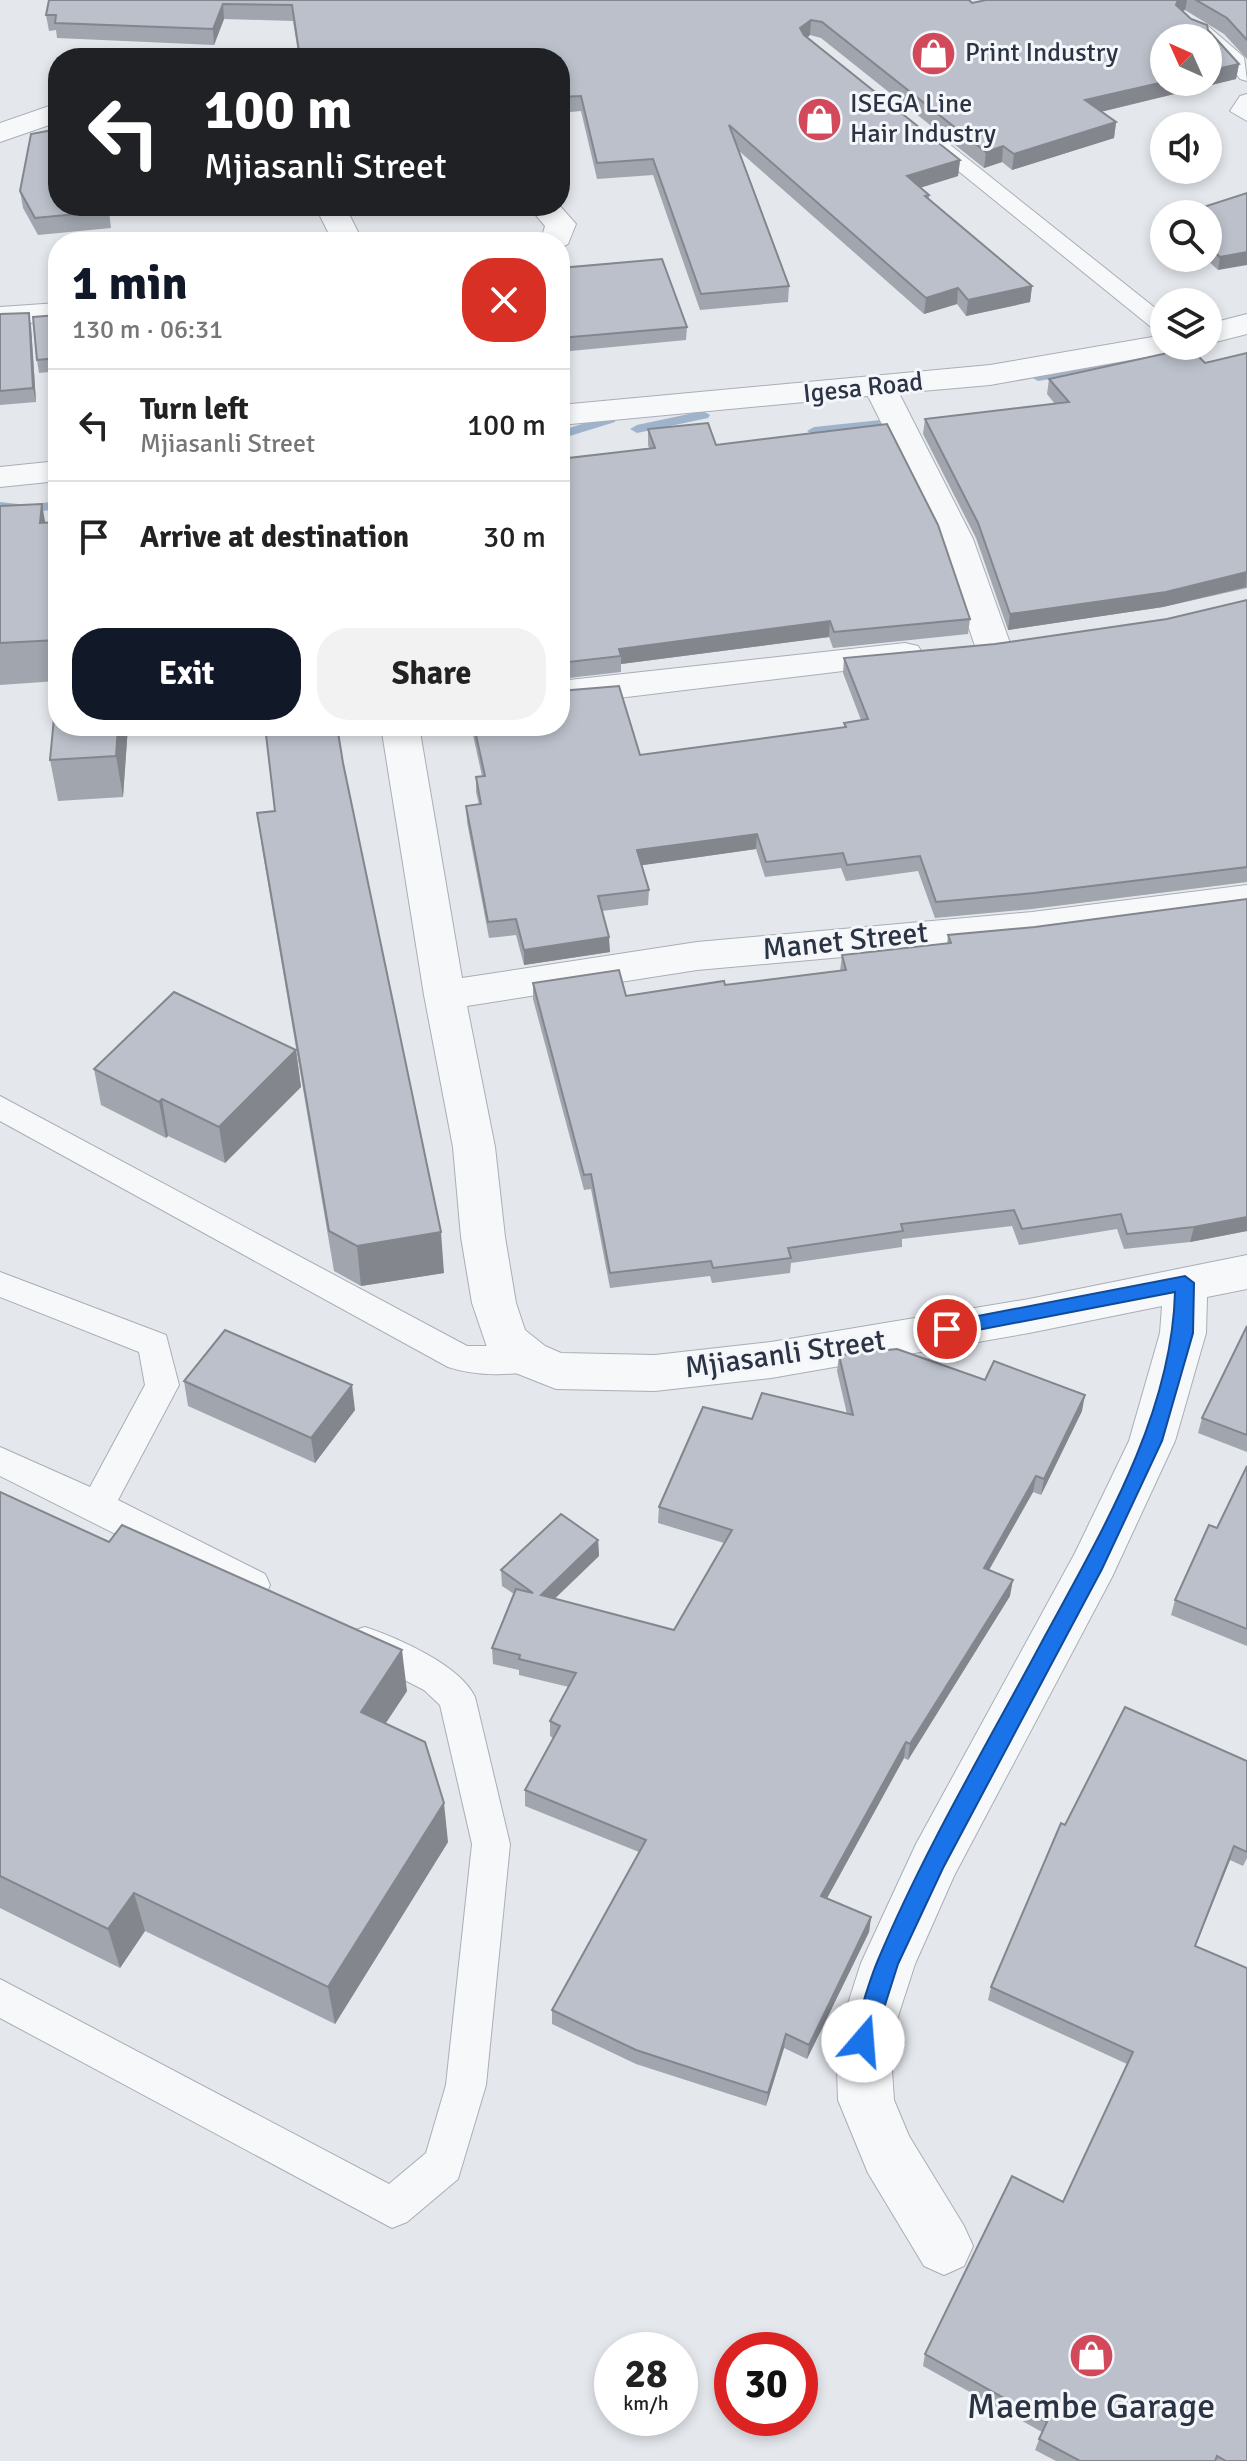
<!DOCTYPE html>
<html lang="en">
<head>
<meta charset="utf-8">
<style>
  :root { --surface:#fff; --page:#f2f2f2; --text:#222; --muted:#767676; --line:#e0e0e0; --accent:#111827 }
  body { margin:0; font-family:Signika,sans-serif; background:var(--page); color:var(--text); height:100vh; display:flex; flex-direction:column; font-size:30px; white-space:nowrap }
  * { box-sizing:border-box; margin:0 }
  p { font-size:26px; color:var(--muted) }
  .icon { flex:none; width:44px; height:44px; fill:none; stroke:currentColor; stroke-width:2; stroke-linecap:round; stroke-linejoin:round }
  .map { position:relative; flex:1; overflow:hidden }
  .side { position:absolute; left:48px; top:232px; width:522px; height:504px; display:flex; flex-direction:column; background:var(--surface); border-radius:32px; box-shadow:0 4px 12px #0003 }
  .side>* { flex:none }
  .hud { position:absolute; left:48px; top:48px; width:522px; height:168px; border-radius:32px; box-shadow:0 4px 12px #0003; background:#202124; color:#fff; overflow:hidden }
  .needle { width:52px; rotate:315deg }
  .buttons { position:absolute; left:1150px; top:24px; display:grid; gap:16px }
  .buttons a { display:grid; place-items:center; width:72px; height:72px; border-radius:50%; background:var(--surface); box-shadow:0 4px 12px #0003; font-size:40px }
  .speed { position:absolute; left:594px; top:2332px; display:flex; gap:16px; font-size:40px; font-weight:700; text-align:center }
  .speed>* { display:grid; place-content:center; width:104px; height:104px; border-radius:50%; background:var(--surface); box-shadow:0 4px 12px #0003; line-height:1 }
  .speed small { font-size:20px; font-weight:400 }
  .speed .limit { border:12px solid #d22; background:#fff; color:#111 }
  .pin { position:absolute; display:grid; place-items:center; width:68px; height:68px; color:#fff; margin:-34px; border:4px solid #fff; border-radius:50%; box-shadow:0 2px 8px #0007 }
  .me { position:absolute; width:88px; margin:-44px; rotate:18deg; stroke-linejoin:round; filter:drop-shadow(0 0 6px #0008) }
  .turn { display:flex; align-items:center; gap:28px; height:168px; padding:0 24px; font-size:36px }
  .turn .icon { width:104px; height:104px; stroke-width:2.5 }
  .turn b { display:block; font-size:56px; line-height:68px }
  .round { display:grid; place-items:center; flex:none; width:84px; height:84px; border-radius:32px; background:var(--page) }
  .headline { display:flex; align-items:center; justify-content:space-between; height:136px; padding:0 24px }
  h1 { font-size:48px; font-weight:800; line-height:60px; color:var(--accent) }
  .primary-button { display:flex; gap:16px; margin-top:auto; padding:16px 24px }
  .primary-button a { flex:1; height:92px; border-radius:32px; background:var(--accent); color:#fff; font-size:32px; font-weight:800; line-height:92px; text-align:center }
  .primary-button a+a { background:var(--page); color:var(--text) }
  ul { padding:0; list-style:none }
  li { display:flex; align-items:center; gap:24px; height:112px; padding:0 24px; border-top:2px solid var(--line) }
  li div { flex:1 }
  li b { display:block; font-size:30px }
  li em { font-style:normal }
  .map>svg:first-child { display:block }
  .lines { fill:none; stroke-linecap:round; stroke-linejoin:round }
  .stream { fill:#9fb4cc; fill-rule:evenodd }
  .service-casing { stroke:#a9aeb7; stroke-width:2 }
  .minor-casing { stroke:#a9aeb7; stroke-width:2 }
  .service { fill:#f7f8fa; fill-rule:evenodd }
  .minor { fill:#f7f8fa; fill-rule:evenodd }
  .wall { fill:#a1a5ae }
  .shaded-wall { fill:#83868d }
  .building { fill:#bbc0ca; stroke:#83868d; stroke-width:2 }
  .route { fill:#1a73e8; stroke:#114b97; stroke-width:2 }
  .labels { text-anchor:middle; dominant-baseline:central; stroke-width:6; stroke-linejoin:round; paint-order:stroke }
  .far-poi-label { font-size:26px; fill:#2b3445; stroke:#f4f6f9; text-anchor:start }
  .far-street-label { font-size:26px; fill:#2b3445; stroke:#f4f6f9 }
  .street-label { font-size:30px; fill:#2b3445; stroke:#f4f6f9 }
  .near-poi-label { font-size:36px; fill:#2b3445; stroke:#f4f6f9 }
</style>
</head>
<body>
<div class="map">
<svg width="1247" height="2461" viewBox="0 0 1247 2461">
  <rect width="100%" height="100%" fill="#e4e7ec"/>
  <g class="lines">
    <g class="stream">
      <path d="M1181,346H1201L1170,358L1038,381L1031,377L1038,373Z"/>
      <path d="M703,411L710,415L708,418L637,433L630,429L637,425Z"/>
      <path d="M610,415L615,416V422L560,439V431Z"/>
      <path d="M890,419L897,423L895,426L814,435L807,431L814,427Z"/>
      <path d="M58,501V509L27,513L0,510V502L27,505Z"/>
    </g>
    <defs>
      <g id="service">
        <path d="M1201,24L1208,26L1244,57L1247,81L1240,79L1230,65L1208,47V38H1198L1191,30Z"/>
        <path d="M1247,94V121L1230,111L1240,96Z"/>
        <path d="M927,130L934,132L1164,315V333L1156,331L920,140L916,136L920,132Z"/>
        <path d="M0,1096L467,1346H529L541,1350L546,1359L541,1368C513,1377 476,1376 448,1367L0,1121Z"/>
        <path d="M0,1272L166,1335L179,1385L118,1500L265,1574L270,1585L265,1596L252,1600L239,1596L0,1476V1447L90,1487L145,1385L139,1352L0,1297Z"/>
        <path d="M365,1627C398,1638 460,1665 475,1697L510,1844L486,2085L458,2179L407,2222L392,2228L0,2018V1979L389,2184L426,2153L446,2085L472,1844L440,1705L424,1690L352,1653L347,1642L352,1631Z"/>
      </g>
      <g id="minor">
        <path d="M58,103V122L0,142V123Z"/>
        <path d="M315,206H345L363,242H333Z"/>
        <path d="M528,206H560L576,224L568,244L560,248V242H534L543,233L545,226Z"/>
        <path d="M58,303V321L0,325V307Z"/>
        <path d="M1247,314V334L1208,344V324Z"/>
        <path d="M1164,335V346H1179L1175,352L990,385L899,393L973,539L1011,646L1006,654L993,657L980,654L975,646L939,539L868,396L560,425V405L990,365Z"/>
        <path d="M58,461V481L0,487V467Z"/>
        <path d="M905,643L918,646L923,654L918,662L560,705V681Z"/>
        <path d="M381,726H419L462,978L697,942L1032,912L1247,885V911L1032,940L697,970L467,1006L495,1147L505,1237L516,1303L525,1330L545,1346L561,1353L655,1355L771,1342L1029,1299L1247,1255V1289L1207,1297L1206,1333L1175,1441L1112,1577L954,1876L915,1964L890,2041L894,2100L909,2136L964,2226L973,2246L964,2266L944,2275L924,2266L868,2173L838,2100L836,2041L861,1963L916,1844L1075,1553L1129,1441L1160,1333L1162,1306L1029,1333L771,1378L655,1391L556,1389L513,1372L489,1353L472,1303L461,1237L453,1147L424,995Z"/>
      </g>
    </defs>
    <use href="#service" class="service-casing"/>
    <use href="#minor" class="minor-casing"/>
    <use href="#service" class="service"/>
    <use href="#minor" class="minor"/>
  </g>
  <g class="wall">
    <path d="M49,0L972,3L986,0H1247V59L1224,34L1185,10L1182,11L1191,19L1208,30L1239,64L1236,79L1101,112L1116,122L1114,138L1012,170L1002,162L984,168L821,38L810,35L807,38L960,160L958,176L920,188L929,195V199L1032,286L1030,302L966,316L957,304L924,314L738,150L789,286L788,302L700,310L653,175L597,179L581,111L560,113V58H299L293,21L224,19L214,45L57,38L56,30L49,31L46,15Z"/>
    <path d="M20,191L109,211L111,228L38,235L23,208Z"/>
    <path d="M1247,193L1218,270L1205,258H1208V214Z"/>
    <path d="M560,268L687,327L686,340L560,352Z"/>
    <path d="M0,314L31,326L36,402L0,405Z"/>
    <path d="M58,315V371L39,373L37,360Z"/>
    <path d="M1247,353V588L1163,607L1008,630L976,538L923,434L925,419L1055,404L1047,394L1049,379L1205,363Z"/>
    <path d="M648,429L716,445L970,619L968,634L833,648L829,637L621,664V672L560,679V459L649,448L648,445Z"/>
    <path d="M0,506L45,523L58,522V726H128L123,797L58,801L50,760L57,681L0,685Z"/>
    <path d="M1247,600V882L1032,909L935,918L918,871L846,881L841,868L765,877L756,849L642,865L649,890L648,905L602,911L610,952L524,965L516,935L489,938L467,822L466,806L479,805L476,792V777L482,776L471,726H560L640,755L844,727V723L861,720L843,673L844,658L995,644L1167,619Z"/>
    <path d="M343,763L444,1273L361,1286L334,1271L263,854L257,813L275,811Z"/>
    <path d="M1035,927L1247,1231L1190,1242L1124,1249L1117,1229L1019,1245L1012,1226L902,1239V1247L791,1263L790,1273L712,1283L710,1276L610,1288L591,1189L584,1190L533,999V983L626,996L725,985L840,971L842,955L947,944L948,935Z"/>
    <path d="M296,1050L301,1087L225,1163L168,1136L166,1138L101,1105L94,1069Z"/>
    <path d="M1247,1326V1452L1198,1433L1202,1418Z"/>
    <path d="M839,1355L985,1380L1082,1411L1041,1495L1033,1492L989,1570L1010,1596L908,1760L904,1758L827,1898L871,1917L869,1932L807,2059L784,2048L766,2106L636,2064L552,2024V2010L639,1852L525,1806V1790L553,1738L550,1736V1721L569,1687L519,1675V1670L493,1664L492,1648L514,1594L502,1586L501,1570L598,1540L599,1556L554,1599L674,1630L724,1543L658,1523L659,1507L752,1419L847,1414L837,1371Z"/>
    <path d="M184,1381L355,1410L315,1463L188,1406Z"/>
    <path d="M1247,1466V1646L1171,1615L1175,1600L1217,1528Z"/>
    <path d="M0,1492L407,1691L385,1724L448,1842L335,2024L145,1931L120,1968L0,1908Z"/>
    <path d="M1247,1761V1858L1243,1866L1230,1860L1195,1946L1247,2461H1056L1035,2450L1042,2432L923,2366L925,2354L1063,2202L1127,2064L988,2000L991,1987L1065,1825Z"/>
  </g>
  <g class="shaded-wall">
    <path d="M1178,0H1187L1185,10L1177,13L1176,5Z"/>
    <path d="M223,4L224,19L214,45L213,29Z"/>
    <path d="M811,20L810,35L799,43L800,28Z"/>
    <path d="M1239,64L1236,79L1083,116L1085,100L1164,82H1208V71Z"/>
    <path d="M1116,122L1114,138L1012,170L1014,154Z"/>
    <path d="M1003,146L1002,162L984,168L986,152Z"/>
    <path d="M960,160L958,176L906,192L907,176Z"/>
    <path d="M1247,252V265L1218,270L1220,257Z"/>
    <path d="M1032,286L1030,302L966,316L968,300Z"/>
    <path d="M958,288L957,304L924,314L926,298Z"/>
    <path d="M29,313L31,326L36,402L33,388Z"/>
    <path d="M42,504L49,544L40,523Z"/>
    <path d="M1247,572L1246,587L1163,607L1008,630L1010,614Z"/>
    <path d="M830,621L829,637L621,664V656L619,649Z"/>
    <path d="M118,726H128L123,797L116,756Z"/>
    <path d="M757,834L756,849L637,866V850Z"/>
    <path d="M609,937L610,952L524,965V950Z"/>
    <path d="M296,1050L301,1087L225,1163L219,1127Z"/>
    <path d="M162,1099L168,1136L166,1138L159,1102Z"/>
    <path d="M1247,1217V1231L1190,1242L1194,1227Z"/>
    <path d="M441,1232L444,1273L361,1286L357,1246Z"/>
    <path d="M352,1385L355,1410L315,1463L311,1438Z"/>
    <path d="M1085,1395L1082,1411L1041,1495L1044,1479Z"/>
    <path d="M1036,1476L1033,1492L981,1584L984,1568Z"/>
    <path d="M598,1540L599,1556L542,1611L541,1595Z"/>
    <path d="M1013,1580L1010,1596L908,1760L910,1744Z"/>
    <path d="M402,1650L407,1691L366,1753L361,1712Z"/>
    <path d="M906,1742L904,1758L820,1911L821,1896Z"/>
    <path d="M444,1803L448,1842L335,2024L328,1987Z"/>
    <path d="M1234,1846L1230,1860L1190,1960L1195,1946Z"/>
    <path d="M134,1893L145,1931L120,1968L108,1929Z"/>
    <path d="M871,1917L869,1932L807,2059L809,2045Z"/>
    <path d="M786,2034L784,2048L766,2106L768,2093Z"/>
  </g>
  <g class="building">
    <path d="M49,0H969L972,3L986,0H1178L1176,5L1191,19L1207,25L1208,30L1239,64L1208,71V38H1164V82L1085,100L1116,122L1014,154L1003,146L986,152L822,22L811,20L800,28L804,35L960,160L907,176L929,195L925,196L1032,286L968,300L958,288L926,298L729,125L789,286L701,294L653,159L597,163L581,96L560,97V58H300L292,5L223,4L213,29L55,23L56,15H46Z"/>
    <path d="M1196,0H1247V40L1227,18Z"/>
    <path d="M58,129V206H106L109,211L35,218L20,191L31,134Z"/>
    <path d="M1247,193V252L1220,257L1208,246V214H1182Z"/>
    <path d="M662,259L687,327L560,338V268Z"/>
    <path d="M29,313L33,388L0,391V314Z"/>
    <path d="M58,315V358L37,360L33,317Z"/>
    <path d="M1190,348L1205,363L1247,353V572L1166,592L1010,614L978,523L925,419L1069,402L1049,379Z"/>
    <path d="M708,423L716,445L887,424L938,525L970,619L834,632L830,621L619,649L621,656L560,663V459L655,448L648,429Z"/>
    <path d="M42,504L40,523L58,522V640L0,643V506Z"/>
    <path d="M1247,600V867L1034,893L936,902L920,856L847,865L843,853L766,862L757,834L637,850L649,890L598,896L609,937L524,950L516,919L488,922L466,806L481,804L476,777L485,776L474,726H560V691L619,686L640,755L846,727L844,723L868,719L844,658L995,644L1167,619Z"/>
    <path d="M58,676V726H118L116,756L50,760Z"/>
    <path d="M265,726H337L343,763L441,1232L357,1246L329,1231L257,813L275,811Z"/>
    <path d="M1247,899V1217L1194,1227L1127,1234L1121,1214L1022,1229L1014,1210L901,1224L903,1231L788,1248L791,1258L713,1268L711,1261L610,1273L591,1174L584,1175L533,983L619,970L626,996L724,981L725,985L846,970L842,955L951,943L948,935L1035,927Z"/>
    <path d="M174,992L296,1050L219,1127L162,1099L159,1102L94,1069Z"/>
    <path d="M1247,1326V1435L1202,1418Z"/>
    <path d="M225,1330L352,1385L311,1438L184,1381Z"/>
    <path d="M897,1349L985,1380L994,1361L1085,1395L1044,1479L1036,1476L984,1568L1013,1580L910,1744L906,1742L821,1896L871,1917L809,2045L786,2034L768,2093L636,2050L552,2010L646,1840L525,1790L560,1726L550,1721L576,1673L519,1659L520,1655L492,1648L516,1589L533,1593L501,1570L561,1514L598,1540L541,1595L674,1630L732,1530L659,1507L703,1407L752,1419L762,1393L853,1415L839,1355Z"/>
    <path d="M1247,1466V1629L1175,1600L1209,1525L1217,1528Z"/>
    <path d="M0,1492L109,1542L122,1525L402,1650L361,1712L425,1742L444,1803L328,1987L134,1893L108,1929L0,1876Z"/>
    <path d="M1125,1707L1247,1761V1852L1234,1846L1195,1946L1247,1968V2461H1226L1217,2456L1215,2461H1080L1039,2439L1047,2422L925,2354L1012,2176L1063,2202L1133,2052L991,1987L1061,1823L1065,1825Z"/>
  </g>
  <path class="route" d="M1185,1276L1194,1283L1193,1333L1162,1441L1102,1569L943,1868L898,1964L871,2049L863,2052L855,2049L852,2041C860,2014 867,1986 878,1960C925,1848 988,1743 1045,1636C1102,1531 1172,1414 1175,1292L947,1336L938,1329L947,1322Z"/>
  <defs>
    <symbol id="shop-disc" viewBox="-11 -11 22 22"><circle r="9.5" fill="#d1495b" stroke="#f4f6f9"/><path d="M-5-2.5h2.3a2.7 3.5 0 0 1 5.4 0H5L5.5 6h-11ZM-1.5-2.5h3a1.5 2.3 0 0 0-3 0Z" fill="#fff"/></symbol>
  </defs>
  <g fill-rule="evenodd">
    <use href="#shop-disc" x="908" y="28" width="51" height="51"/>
    <use href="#shop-disc" x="794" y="94" width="51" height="51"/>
    <use href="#shop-disc" x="1066" y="2330" width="51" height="51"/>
  </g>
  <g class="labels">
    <g class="far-poi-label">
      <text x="965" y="53">Print Industry</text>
      <text x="850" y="104">ISEGA Line<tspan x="850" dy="30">Hair Industry</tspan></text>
    </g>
    <g class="far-street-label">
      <text transform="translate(863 388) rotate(-6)">Igesa Road</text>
    </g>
    <g class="street-label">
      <text transform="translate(845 941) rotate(-6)">Manet Street</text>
      <text transform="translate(785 1354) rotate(-8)">Mjiasanli Street</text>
    </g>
    <g class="near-poi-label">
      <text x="1091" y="2406">Maembe Garage</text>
    </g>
  </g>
</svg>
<div class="buttons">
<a><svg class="needle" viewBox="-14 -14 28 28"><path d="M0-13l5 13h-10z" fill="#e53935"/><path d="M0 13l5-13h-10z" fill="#767676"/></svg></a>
<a><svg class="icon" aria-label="sound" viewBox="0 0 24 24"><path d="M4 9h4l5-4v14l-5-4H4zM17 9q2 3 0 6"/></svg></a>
<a><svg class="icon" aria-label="search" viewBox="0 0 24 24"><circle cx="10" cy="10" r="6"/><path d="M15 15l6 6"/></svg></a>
<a><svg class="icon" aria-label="layers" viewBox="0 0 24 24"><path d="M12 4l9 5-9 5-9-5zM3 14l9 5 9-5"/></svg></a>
</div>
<div class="speed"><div>28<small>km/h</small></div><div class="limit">30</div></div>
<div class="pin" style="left:947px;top:1329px;background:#d93025"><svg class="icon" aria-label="arrive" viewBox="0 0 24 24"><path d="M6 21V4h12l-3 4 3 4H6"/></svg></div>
<svg class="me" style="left:863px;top:2041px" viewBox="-20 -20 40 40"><circle r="19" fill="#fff"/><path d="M0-13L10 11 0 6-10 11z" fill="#1a73e8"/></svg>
<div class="hud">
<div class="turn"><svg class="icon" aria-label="left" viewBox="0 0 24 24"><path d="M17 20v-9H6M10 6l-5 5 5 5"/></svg><div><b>100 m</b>Mjiasanli Street</div></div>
</div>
<section class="side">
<div class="headline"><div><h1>1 min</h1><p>130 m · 06:31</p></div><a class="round" style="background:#d93025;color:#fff"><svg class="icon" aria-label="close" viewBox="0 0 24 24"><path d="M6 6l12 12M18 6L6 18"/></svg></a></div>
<ul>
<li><svg class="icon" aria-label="left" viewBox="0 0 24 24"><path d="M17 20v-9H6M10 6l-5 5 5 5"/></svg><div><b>Turn left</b><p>Mjiasanli Street</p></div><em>100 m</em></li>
<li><svg class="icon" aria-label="arrive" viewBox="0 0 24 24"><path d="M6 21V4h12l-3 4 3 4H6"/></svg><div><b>Arrive at destination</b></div><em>30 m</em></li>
</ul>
<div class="primary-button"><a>Exit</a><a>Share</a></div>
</section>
</div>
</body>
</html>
